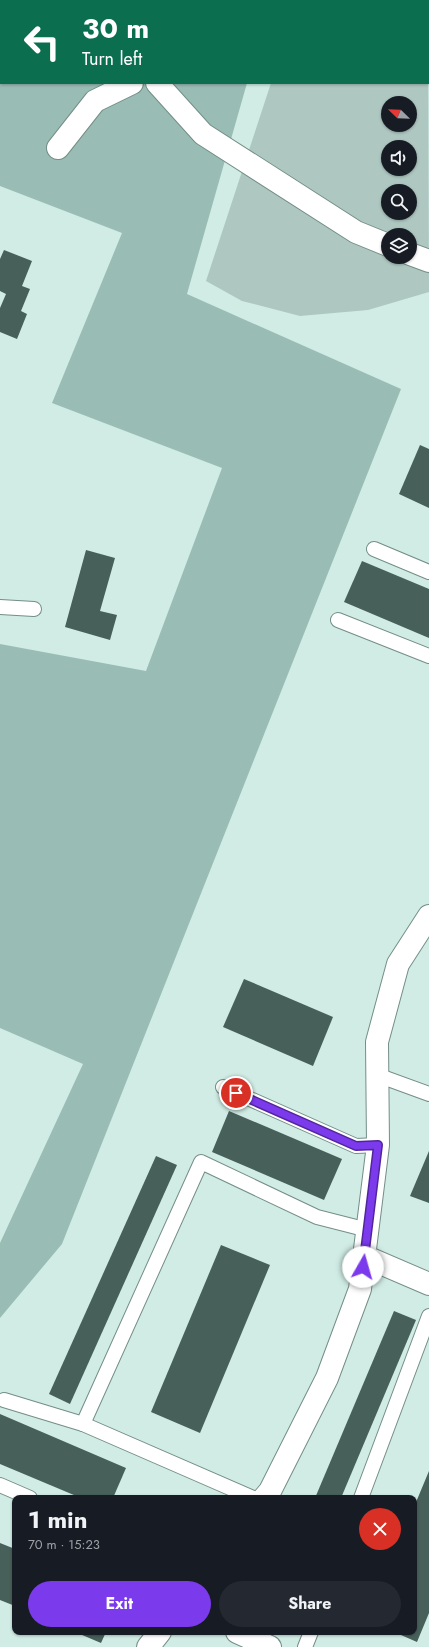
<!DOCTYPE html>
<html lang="en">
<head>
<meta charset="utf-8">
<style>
  :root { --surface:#171b24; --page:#242831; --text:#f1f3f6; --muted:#9ea1a6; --accent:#7c3aed }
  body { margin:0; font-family:Jost,sans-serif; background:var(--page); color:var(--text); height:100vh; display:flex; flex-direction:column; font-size:15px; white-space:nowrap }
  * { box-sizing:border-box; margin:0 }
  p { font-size:13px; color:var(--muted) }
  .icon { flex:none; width:22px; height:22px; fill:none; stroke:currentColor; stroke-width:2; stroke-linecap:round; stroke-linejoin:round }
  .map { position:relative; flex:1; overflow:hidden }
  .panel { position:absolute; left:12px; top:1495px; width:405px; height:140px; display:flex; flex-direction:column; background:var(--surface); border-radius:8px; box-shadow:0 1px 3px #0004 }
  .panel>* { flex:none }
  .hud { position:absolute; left:0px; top:0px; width:429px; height:84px; box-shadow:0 1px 3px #0004; background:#0b6e4f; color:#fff; overflow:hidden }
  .needle { width:26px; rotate:293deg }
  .fabs { position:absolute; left:381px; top:96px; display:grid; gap:8px }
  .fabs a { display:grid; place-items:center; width:36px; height:36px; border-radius:50%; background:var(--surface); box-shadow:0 1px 3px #0004; font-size:20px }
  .pin { position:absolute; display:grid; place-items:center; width:34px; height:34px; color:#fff; margin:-17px; border:2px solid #fff; border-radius:50%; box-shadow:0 1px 4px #0007 }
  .me { position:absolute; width:44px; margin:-22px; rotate:7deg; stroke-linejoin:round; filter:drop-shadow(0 0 3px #0008) }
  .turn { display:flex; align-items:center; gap:14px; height:84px; padding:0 16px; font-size:18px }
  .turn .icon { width:52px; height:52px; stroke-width:2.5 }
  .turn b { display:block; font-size:28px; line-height:34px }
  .round { display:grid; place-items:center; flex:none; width:42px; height:42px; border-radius:21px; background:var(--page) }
  .head { display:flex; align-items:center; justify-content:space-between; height:68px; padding:0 16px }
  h1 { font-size:24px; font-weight:700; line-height:30px }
  .primary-button { display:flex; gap:8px; margin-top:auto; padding:8px 16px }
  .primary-button a { flex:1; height:46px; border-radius:24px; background:var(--accent); color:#fff; font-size:16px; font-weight:700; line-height:46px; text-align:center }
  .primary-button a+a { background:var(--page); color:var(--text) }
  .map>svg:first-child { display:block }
  .green { fill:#aec8c1; fill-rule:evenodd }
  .forest { fill:#99bdb4 }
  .building { fill:#48605a }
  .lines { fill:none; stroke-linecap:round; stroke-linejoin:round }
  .service-casing { stroke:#748e87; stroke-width:16 }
  .minor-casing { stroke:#748e87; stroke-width:24 }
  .service { stroke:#fff; stroke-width:14 }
  .minor { stroke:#fff; stroke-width:22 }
  .route-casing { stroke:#51269a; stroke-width:10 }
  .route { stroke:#7c3aed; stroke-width:7 }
</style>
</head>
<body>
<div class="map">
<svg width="429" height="1647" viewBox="0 0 429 1647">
  <rect width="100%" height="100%" fill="#d0ece5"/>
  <path class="green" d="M428,23L429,292L368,310L300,316L242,301L206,281L271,83H428ZM388,103H410V125H388ZM388,147H410V169H388ZM388,191H410V213H388ZM388,235H410V257H388Z"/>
  <path class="forest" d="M0,0H271L1,1V83H247L187,294L401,389L62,1244L0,1318V1243L83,1064L0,1028V644L146,671L222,468L52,403L122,233L0,186Z"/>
  <g class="building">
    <path d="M4,250L32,261L22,286L30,289L21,311L27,314L17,339L0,332V308L6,294L0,291V259Z"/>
    <path d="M420,445L429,449V508L399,494Z"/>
    <path d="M86,550L115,558L100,611L117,615L110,640L65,627Z"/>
    <path d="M362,561L429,589V638L344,602Z"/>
    <path d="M244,979L333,1017L313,1066L223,1027Z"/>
    <path d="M229,1111L342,1159L324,1200L212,1152Z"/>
    <path d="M429,1151V1203L410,1196Z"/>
    <path d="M156,1156L177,1165L70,1404L49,1394Z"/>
    <path d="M221,1245L270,1265L200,1433L151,1412Z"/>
    <path d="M394,1311L416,1320L341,1498H315Z"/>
    <path d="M0,1414L126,1468L113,1498H81L0,1464Z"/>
    <path d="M429,1471V1613L417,1642L394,1632H414V1507Z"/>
    <path d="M0,1543L15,1549V1606L0,1600Z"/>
    <path d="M75,1632H106L101,1643Z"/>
  </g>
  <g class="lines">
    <defs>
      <g id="service">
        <path d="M374,549L429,572"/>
        <path d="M0,607L34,609"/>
        <path d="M338,620L429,656"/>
        <path d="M377,1075L429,1094"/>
        <path d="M223,1087L356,1146L378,1145"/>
        <path d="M4,1400L83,1424L253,1498"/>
        <path d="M83,1424L201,1162L317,1217L368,1230"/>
        <path d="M0,1485L30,1498"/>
        <path d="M361,1498L429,1316"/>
        <path d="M305,1647L311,1632"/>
      </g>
      <g id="minor">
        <path d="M241,1L242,0"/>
        <path d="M157,83L203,134L356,232L388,245"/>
        <path d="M58,148L95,101L132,83"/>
        <path d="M410,254L429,261"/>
        <path d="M364,1256L429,1284"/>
        <path d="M264,1498L270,1491L327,1378L360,1289L378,1145L377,1042L398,964L429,916"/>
        <path d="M237,1632L270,1647"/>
        <path d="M148,1647L160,1632"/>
      </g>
    </defs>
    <use href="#service" class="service-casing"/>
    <use href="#minor" class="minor-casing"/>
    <use href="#service" class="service"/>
    <use href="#minor" class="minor"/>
  </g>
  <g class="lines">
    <defs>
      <path id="route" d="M236,1093L356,1146L378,1145L363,1267"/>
    </defs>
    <use href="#route" class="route-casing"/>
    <use href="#route" class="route"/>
  </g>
</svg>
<div class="fabs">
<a><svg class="needle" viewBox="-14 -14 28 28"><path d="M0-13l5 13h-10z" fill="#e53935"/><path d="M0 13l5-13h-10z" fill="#9ea1a6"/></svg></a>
<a><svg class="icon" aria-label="sound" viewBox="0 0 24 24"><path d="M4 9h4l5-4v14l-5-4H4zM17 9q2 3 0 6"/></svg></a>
<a><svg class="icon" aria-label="search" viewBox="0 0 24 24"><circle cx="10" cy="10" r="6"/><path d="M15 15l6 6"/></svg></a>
<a><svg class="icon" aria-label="layers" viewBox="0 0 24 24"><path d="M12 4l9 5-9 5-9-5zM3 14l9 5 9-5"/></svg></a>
</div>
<div class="pin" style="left:236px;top:1093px;background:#d93025"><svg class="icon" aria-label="arrive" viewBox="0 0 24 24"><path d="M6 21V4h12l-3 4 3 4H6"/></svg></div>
<svg class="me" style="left:363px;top:1267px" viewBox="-20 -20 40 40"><circle r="19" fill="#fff"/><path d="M0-13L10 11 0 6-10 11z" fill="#7c3aed"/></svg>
<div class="hud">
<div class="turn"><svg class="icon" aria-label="left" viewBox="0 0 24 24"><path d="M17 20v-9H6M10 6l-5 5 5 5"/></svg><div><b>30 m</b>Turn left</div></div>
</div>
<section class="panel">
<div class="head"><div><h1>1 min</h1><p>70 m · 15:23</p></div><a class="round" style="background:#d93025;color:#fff"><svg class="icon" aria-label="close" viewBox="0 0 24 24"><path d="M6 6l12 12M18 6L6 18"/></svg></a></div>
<div class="primary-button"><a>Exit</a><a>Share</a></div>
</section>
</div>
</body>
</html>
